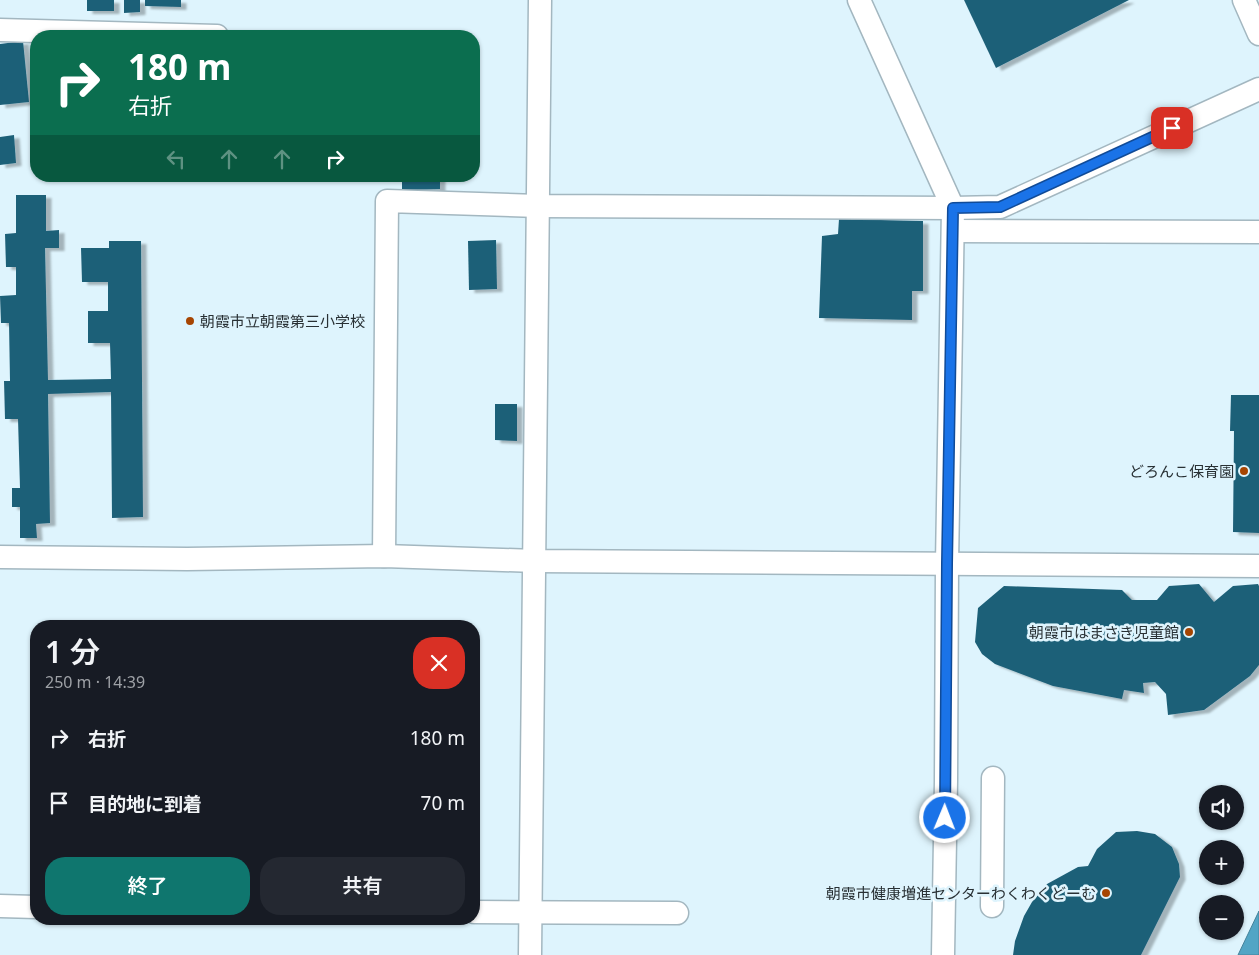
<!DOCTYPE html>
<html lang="ja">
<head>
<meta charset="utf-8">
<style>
  :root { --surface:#171b24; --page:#242831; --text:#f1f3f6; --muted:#9ea1a6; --accent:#0f766e }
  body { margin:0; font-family:"Noto Sans","Noto Sans JP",sans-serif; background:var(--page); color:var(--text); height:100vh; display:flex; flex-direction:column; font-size:19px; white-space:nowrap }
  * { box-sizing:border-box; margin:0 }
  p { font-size:16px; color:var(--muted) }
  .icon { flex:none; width:28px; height:28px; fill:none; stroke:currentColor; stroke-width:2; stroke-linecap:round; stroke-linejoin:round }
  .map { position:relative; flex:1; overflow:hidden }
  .panel { position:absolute; left:30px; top:620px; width:450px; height:305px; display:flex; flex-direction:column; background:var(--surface); border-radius:20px; box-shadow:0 1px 4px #0004 }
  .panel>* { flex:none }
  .top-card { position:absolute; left:30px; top:30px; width:450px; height:152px; border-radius:20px; box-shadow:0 1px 4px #0004; background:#0b6e4f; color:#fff; overflow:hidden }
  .tools { position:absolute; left:1199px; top:785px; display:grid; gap:10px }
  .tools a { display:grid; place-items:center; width:45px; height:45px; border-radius:50%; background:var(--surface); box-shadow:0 1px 4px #0004; font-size:25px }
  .pin { position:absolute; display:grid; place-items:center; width:42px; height:42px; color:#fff; margin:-21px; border-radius:10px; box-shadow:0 2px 8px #0006 }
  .me { position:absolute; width:55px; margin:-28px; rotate:1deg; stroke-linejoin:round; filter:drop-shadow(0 0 4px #0008) }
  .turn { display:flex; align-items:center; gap:18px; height:105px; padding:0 15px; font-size:22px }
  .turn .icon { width:65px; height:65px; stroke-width:2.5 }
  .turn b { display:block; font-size:35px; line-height:42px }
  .lanes { display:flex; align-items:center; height:48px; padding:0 15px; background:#0003; justify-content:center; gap:25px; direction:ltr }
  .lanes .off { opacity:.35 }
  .round { display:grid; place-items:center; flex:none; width:52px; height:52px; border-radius:20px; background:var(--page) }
  .overview { display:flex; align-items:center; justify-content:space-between; height:85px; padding:0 15px }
  h1 { font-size:30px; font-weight:600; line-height:38px }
  .button { display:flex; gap:10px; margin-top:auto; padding:10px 15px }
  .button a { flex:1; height:58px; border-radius:20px; background:var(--accent); color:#fff; font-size:20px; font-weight:600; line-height:58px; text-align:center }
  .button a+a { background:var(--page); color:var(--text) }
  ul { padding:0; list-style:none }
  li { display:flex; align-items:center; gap:15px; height:65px; padding:0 15px }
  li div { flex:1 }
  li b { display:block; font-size:19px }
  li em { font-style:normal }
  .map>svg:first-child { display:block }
  .water { fill:#52a5c5; stroke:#45829a }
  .building { fill:#1f6078; filter:url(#shadow) }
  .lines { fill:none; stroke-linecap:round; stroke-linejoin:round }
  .minor-casing { stroke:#a3b7c0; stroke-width:25 }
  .minor { stroke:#fff; stroke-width:22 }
  .route-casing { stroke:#114b97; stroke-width:12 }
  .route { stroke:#1a73e8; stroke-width:9 }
  .poi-dot { fill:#a64502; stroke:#def4fd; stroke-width:2 }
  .labels { text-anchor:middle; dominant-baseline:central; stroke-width:5; stroke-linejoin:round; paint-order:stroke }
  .poi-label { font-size:15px; fill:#283034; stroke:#def4fd; text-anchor:end }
</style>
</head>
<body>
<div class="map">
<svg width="1259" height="955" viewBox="0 0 1259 955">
  <defs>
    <filter id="shadow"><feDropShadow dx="5.5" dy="3" stdDeviation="1" flood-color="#0004"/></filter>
  </defs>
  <rect width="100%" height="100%" fill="#def4fd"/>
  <path class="water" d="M1259,911V955H1238Z"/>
  <g class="building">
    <rect x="87" y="0" width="27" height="11"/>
    <path d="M124,0H140V12L124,13Z"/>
    <path d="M145,0H181V7L145,6Z"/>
    <path d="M964,0H1129L996,68Z"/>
    <path d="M23,41L29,102L0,105V44Z"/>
    <path d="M14,135L16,163L0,165V137Z"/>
    <path d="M402,176H440V189L402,190Z"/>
    <path d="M16,195H46V231L59,230V248H45L48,380L111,379L110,343H88V311H108V282H82L81,248H109V241H141L143,517L112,518L111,392L48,394L50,523L36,524L37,538H20V507H12V488H20L18,419H5L4,381H10L9,323H1L0,296L16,295V267H6L5,234L16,233Z"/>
    <path d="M839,219L923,221V291H912V320L819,318L822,236L838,234Z"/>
    <path d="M496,240L497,289L469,290L468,241Z"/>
    <path d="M1231,395H1259V533L1233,532L1234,431H1230Z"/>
    <path d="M495,404H517V441L495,440Z"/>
    <path d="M1199,584L1214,602L1233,586L1258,584L1259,586V665L1250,676L1204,710L1168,715L1166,694L1155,682L1143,683L1144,693L1124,690L1122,699L1053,686L995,664L982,654L975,642L978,608L1004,586L1122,590L1132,600H1157L1169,586Z"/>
    <path d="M1137,831L1155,834L1172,847L1179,864L1180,877L1141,955H1013L1015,941L1024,916L1032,902L1047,884L1078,867L1088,866L1097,849L1116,832Z"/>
  </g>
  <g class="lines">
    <defs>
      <g id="minor">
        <path d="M859,0L953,208L947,564L946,781L943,955"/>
        <path d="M1244,0L1259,34"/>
        <path d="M0,30L217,36"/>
        <path d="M954,231L1259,232"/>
        <path d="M384,556L387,201L538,206L953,208L1000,207L1259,89"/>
        <path d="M0,557L187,559L384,556L535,561L1259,566"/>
        <path d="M0,906L36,907"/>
        <path d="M992,906L993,778"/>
        <path d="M474,912L677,913"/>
        <path d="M530,955L540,0"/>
      </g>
    </defs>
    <use href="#minor" class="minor-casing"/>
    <use href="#minor" class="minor"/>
  </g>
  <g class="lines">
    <defs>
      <path id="route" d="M945,818L947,564L953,208L1000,207L1172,128"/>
    </defs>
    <use href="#route" class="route-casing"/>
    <use href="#route" class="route"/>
  </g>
  <g class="poi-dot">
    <circle cx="190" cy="321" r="5"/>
    <circle cx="1244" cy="471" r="5"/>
    <circle cx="1189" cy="632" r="5"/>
    <circle cx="1106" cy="893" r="5"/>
  </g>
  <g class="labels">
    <g class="poi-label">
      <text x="200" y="321" text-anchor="start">朝霞市立朝霞第三小学校</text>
      <text x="1234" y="471">どろんこ保育園</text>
      <text x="1179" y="632">朝霞市はまさき児童館</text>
      <text x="1096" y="893">朝霞市健康増進センターわくわくどーむ</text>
    </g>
  </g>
</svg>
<div class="tools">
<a><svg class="icon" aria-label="sound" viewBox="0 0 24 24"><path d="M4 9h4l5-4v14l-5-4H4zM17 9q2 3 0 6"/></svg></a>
<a>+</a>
<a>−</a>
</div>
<div class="pin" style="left:1172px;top:128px;background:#d93025"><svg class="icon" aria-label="arrive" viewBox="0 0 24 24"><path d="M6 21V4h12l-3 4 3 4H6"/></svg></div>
<svg class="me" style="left:945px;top:818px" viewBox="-20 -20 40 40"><circle r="17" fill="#1a73e8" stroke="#fff" stroke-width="3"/><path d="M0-11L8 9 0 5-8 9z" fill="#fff"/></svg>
<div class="top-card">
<div class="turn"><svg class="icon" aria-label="right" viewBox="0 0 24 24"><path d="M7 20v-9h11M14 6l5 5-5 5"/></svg><div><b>180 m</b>右折</div></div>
<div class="lanes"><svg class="icon off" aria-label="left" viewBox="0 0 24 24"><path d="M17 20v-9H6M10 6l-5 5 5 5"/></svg><svg class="icon off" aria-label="ahead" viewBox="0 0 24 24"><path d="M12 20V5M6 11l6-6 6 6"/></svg><svg class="icon off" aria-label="ahead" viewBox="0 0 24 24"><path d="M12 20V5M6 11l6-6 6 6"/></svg><svg class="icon" aria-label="right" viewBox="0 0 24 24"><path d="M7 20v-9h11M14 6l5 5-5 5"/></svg></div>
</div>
<section class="panel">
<div class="overview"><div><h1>1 分</h1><p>250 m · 14:39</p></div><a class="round" style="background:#d93025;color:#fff"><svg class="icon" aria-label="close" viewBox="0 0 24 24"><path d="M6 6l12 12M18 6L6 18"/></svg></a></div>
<ul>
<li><svg class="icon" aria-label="right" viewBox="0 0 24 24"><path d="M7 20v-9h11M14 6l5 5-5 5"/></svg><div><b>右折</b></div><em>180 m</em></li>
<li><svg class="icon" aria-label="arrive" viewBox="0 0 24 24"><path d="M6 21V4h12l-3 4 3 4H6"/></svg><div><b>目的地に到着</b></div><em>70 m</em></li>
</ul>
<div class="button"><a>終了</a><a>共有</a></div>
</section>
</div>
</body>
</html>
